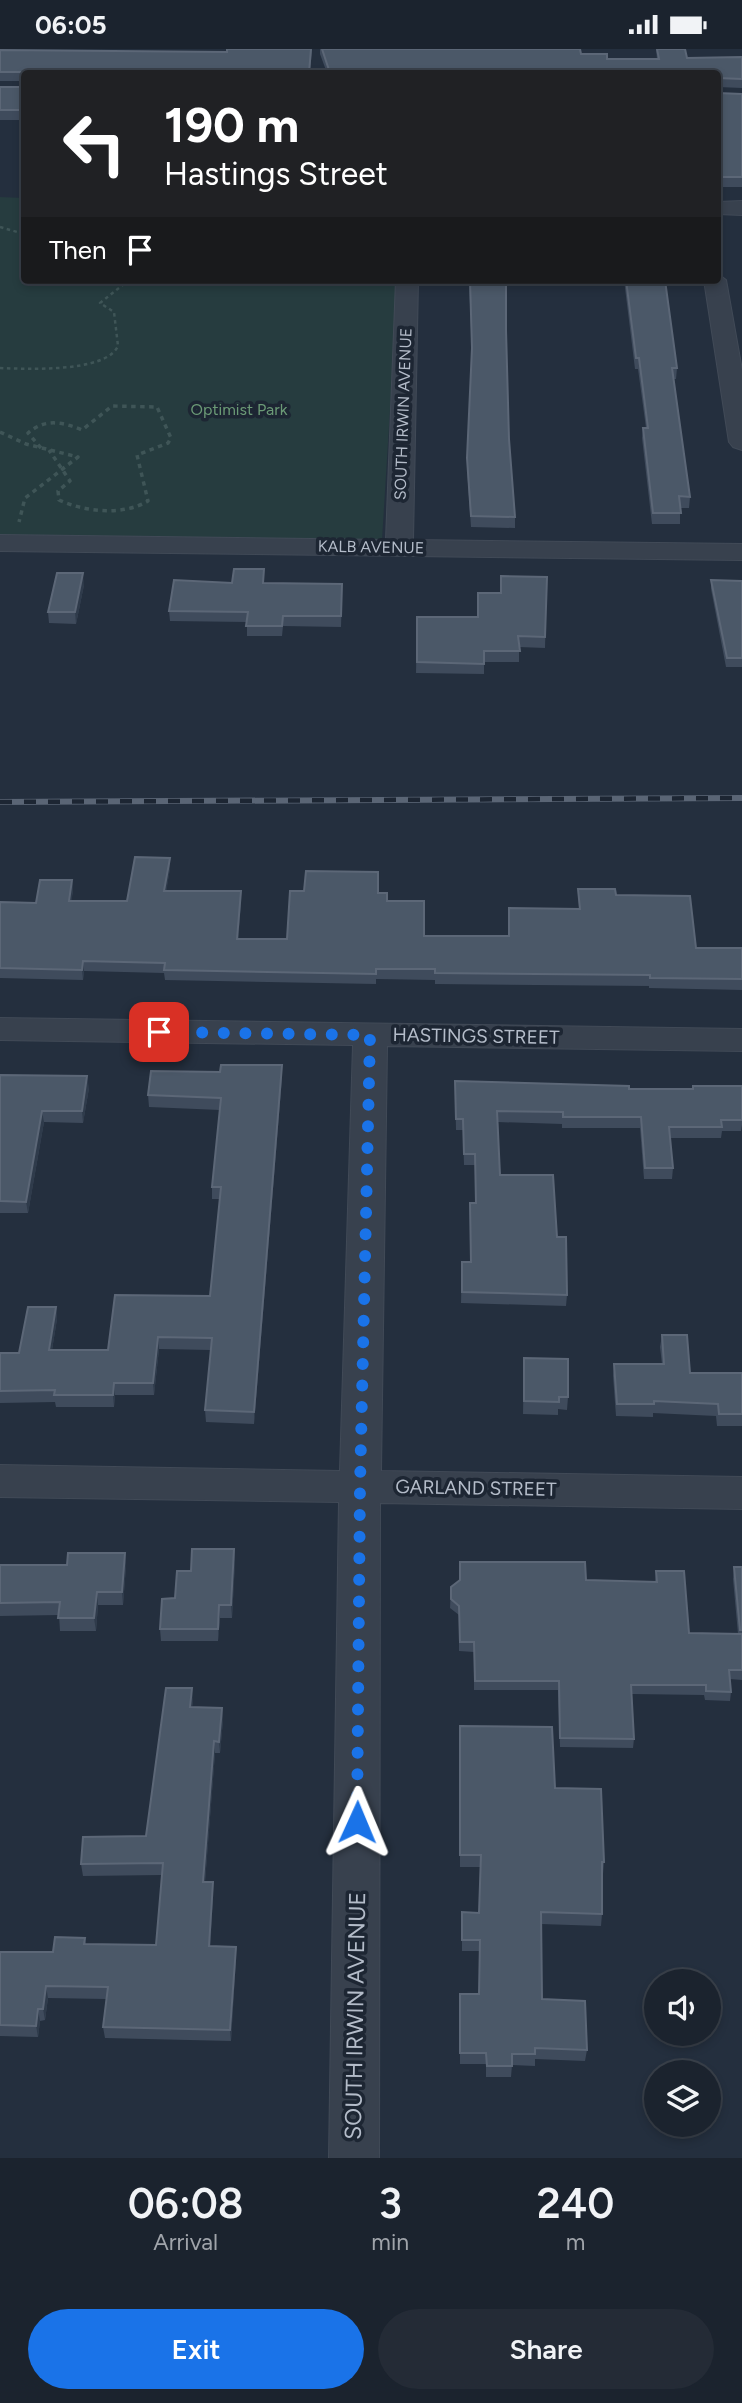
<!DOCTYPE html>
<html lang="en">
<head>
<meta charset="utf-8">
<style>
  :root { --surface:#1b232e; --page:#242b36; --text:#f1f3f6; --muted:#a0a4aa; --line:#39404a; --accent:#1a73e8 }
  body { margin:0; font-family:Figtree,sans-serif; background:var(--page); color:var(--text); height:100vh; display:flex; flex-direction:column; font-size:26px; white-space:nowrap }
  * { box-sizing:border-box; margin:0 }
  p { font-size:23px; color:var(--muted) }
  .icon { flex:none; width:38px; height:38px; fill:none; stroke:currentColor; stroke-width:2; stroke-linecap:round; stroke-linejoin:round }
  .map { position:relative; height:2109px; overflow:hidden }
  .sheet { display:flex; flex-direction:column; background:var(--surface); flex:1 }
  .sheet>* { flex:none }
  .banner { position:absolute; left:21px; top:21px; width:700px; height:214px; border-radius:7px; box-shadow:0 4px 10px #0003,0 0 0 2px var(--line); background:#202124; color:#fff; overflow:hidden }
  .fabs { position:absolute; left:644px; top:1920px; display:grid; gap:14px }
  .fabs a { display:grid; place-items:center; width:77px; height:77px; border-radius:50%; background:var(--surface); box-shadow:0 4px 10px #0003,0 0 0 2px var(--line); font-size:35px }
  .pin { position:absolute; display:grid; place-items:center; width:60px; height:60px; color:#fff; margin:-30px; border-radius:14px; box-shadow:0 4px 10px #0006 }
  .me { position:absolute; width:77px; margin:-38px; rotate:1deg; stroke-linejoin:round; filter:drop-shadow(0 0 5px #0008) }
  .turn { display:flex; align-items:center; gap:24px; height:147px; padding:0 28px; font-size:32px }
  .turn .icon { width:91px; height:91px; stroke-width:2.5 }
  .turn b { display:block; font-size:49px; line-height:60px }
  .then { display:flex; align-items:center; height:66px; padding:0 28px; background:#0003; gap:14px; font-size:26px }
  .eta { display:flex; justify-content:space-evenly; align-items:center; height:119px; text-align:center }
  .eta b { font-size:42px; font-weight:600; line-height:49px }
  .action { display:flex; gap:14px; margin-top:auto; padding:14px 28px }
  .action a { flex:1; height:80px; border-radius:42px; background:var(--accent); color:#fff; font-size:28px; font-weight:600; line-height:80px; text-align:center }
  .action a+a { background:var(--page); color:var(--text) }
  .status { display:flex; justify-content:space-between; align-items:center; height:49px; padding:0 35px; background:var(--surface); direction:ltr }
  .status svg { height:19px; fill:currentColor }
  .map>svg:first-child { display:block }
  .green { fill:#263c3f }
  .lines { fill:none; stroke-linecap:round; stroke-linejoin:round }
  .minor-casing { stroke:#414a57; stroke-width:2 }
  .path-far1 { stroke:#3f5557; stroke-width:2.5; stroke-dasharray:3.5 3.5; stroke-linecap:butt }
  .path { stroke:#3f5557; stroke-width:3.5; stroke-dasharray:4.5 4.5; stroke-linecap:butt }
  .minor { fill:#38414e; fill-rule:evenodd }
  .rail-casing { stroke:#5a6575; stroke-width:6 }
  .rail { stroke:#1d2633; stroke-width:4.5; stroke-dasharray:12; stroke-linecap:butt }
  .wall { fill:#3f4b5c }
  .shaded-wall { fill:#2f3b4b }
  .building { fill:#4b5868; stroke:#5c6777; stroke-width:2 }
  .route { stroke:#1a73e8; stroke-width:12; stroke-dasharray:0 21.6 }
  .labels { text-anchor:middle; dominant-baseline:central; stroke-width:7; stroke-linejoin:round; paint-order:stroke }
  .far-park-label { font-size:16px; fill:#6b9a76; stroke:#1d2633 }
  .far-street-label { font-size:16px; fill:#b4bcc9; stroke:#1d2633 }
  .street-label { font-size:19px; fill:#b4bcc9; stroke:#1d2633 }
  .near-street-label { font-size:23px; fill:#b4bcc9; stroke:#1d2633 }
</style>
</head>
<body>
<div class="status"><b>06:05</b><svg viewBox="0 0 49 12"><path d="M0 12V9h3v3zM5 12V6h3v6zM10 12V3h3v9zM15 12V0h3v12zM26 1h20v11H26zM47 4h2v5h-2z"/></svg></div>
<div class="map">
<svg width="742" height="2109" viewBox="0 0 742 2109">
  <rect width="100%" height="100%" fill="#242f3e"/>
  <path class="green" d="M0,148L24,149V231H398L382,491L0,486Z"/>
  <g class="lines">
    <defs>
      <g id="minor">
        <path d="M742,152V166L718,165V153Z"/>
        <path d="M718,225L726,231L742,321V401L733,398L729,393L704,231H718Z"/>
        <path d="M396,231H418L413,491L742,495V511L0,502V486L386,491Z"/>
        <path d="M0,969L742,980V1002L387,997L381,1422L742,1428V1460L380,1454L379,2109H329L339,1453L0,1448V1416L340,1422L353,996L0,991Z"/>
      </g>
    </defs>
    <use href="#minor" class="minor-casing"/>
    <g class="path-far1">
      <path d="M0,178L24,185"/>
      <path d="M0,319C26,320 106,324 118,297L114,263L100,254L129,231"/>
    </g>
    <g class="path">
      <path d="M0,383L26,395L78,408L25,449L19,473"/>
      <path d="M41,399L28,384C45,369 63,373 82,381L112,357L157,358L171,389L168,394L137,406L148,452C123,467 85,463 59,451L58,442L70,432L49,401"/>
    </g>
    <use href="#minor" class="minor"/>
    <defs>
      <path id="rail" d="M0,753L742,749"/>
    </defs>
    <use href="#rail" class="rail-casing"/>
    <use href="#rail" class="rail"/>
  </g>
  <g class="wall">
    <path d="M227,0H312L310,24H24V32H0V1L227,3Z"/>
    <path d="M320,0H580L581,5L607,10H657L656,0H685L687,9L742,8V39L718,38V24H327L320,5Z"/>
    <rect x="0" y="38" width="24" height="33"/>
    <path d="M718,44L742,45V138H718Z"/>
    <path d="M469,231H506V281L509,390L515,468V479L471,478L467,420L472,307Z"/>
    <path d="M624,231H665L677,319L676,330H674L690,448L689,459H680V475H652L642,389L643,379H646L638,320H635Z"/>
    <path d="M264,520V534L342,545L341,578L283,577L282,587H247V573L170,572L169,562Z"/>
    <path d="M501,527L547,528L545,599L519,598V613H484V625L416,624L417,568H478L501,544Z"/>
    <path d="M711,531L742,532V618H726L711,540Z"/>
    <path d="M84,536L76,575L49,574L48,563Z"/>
    <path d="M170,809V819L166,842L241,852L238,890H287L378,844L424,887H509V859L579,860L578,840L616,846L696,899H742V941L649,939V937L435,935V931L376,930V935L165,931L164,924L84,922L83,931L0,929V853L36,854L72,831L73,842L71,852H127Z"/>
    <path d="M282,1016V1028L254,1375L206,1373L205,1361L211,1301L159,1300L154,1346H115L114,1358H56L55,1353L0,1354V1304H19L56,1258L57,1270L52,1301H108L210,1247L220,1150H212V1138L220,1061L149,1058L148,1046L220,1023Z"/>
    <path d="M0,1026L89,1039L83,1074L44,1073L28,1164H0Z"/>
    <path d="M455,1032L629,1040H692L693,1037H742V1076L741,1082H722L721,1089H670L673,1119L672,1130H644L640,1079H562V1075L498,1073L500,1126L557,1188L567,1246L566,1257L461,1254L462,1213H471L470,1154H475V1116H464L463,1081H456Z"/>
    <path d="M662,1286L690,1324H742V1377H717L716,1367L653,1364V1368L616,1367L613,1327L614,1315H662L660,1298Z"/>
    <path d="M524,1309L568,1348L567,1361L558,1360V1366L523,1365Z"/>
    <path d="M234,1500L235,1513L232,1569H220L218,1592H161L160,1580L175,1549L191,1522Z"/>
    <path d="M125,1504L126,1517L123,1556H98L96,1582H60L59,1566L0,1567V1516H67Z"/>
    <path d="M734,1518H742V1631L730,1630L731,1643L730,1652L705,1651L704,1646L632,1645L634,1690L633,1699L560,1698L558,1641H474V1603L459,1602V1566L450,1559L451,1538L460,1531H586L655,1533L656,1522L689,1584L738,1585L733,1530Z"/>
    <path d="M193,1651L192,1658L222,1659L223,1671L220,1704H215L205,1833L213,1845L210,1897L236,1909L231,1992L105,1989L103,1978L106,1950L48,1949L45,1971L40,1972L38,1988L0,1987V1903H53L85,1889L86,1895L156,1896L162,1826L83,1827L81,1815L146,1787Z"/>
    <path d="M460,1689L555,1739L604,1813L603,1825H602V1865L601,1877L541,1875L542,1950L587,2001L585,2012L535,2010V2017L512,2016L511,2028H486V2015H460V1945H479V1902H462V1863L479,1864L480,1818H460Z"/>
  </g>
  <g class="shaded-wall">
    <path d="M83,524L84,536L76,575L75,563Z"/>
    <path d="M170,809V819L165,852L164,842Z"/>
    <path d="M72,831L73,842L70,862L69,852Z"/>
    <path d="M241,842V852L238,900L237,890Z"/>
    <path d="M83,912L84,922L83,931L82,921Z"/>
    <path d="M282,1016V1028L254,1375V1363Z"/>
    <path d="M87,1027L89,1039L83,1074L82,1062Z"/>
    <path d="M42,1062L44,1073L28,1164L26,1153Z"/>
    <path d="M56,1258L57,1270L50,1313L49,1301Z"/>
    <path d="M158,1288L159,1300L154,1346L153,1334Z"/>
    <path d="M114,1334L115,1346L114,1358L113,1346Z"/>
    <path d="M234,1500L235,1513L232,1569L231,1556Z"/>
    <path d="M125,1504L126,1517L123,1556L122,1543Z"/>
    <path d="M97,1543L98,1556L96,1582L94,1569Z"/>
    <path d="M219,1556L220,1569L218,1592V1580Z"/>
    <path d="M192,1639L193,1651L191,1670L190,1658Z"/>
    <path d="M222,1659L223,1671L220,1704L219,1693Z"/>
    <path d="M214,1692L215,1704L204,1845L203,1833Z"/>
    <path d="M213,1833V1845L210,1909L209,1897Z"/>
    <path d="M236,1898V1909L231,1992L230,1981Z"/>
    <path d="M46,1937L48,1949L45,1971L43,1960Z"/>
    <path d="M38,1960L40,1972L38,1988L36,1977Z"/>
  </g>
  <g class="building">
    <path d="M227,0H311L309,24H25V23H0V1L227,3Z"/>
    <path d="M322,0H580L581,5H607V10H659L657,0H685L687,9L742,8V30L718,29V24H330Z"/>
    <rect x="0" y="38" width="24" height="23"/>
    <path d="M718,44L742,45V128H718Z"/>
    <path d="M470,231H506V281L509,390L515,468L471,467L467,409L472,299Z"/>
    <path d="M626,231H665L677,319H672L690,448L679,447L681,464H653L643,379H648L639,309H636Z"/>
    <path d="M234,520H264L263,534L342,535L341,567H283L282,577H246L248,563L169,562L174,531L232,534Z"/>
    <path d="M57,524H83L75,563H48Z"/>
    <path d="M501,527L547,528L545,588L518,587L520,602H484V615L417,613V568H478V544H501Z"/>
    <path d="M711,531L742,532V609H727Z"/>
    <path d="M135,808L170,809L164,842H241L237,890H287L290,842H304L306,822L378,823V844H387V852H424V887H509V859L580,860L578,840H615L616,846L690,847L696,899H742V930L650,929V926L435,924V920H376V925L164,921L165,914L83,912L82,921L0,919V853L36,854L40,831H72L69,852H127Z"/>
    <path d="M221,1016H282L254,1363L205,1361L212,1289L158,1288L153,1334H114L113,1346H54L55,1341L0,1342V1304H19L28,1258H56L49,1301H108L115,1246L210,1247L221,1138H212L221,1049L148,1046L151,1022L220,1023Z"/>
    <path d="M0,1026L87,1027L82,1062H42L26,1153L0,1152Z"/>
    <path d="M455,1032L629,1037V1040H693V1037H742V1071H721L722,1078H669L673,1119H645L641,1068H563V1063L497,1062L500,1126H553L557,1188H566L567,1246L462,1243V1213H471L470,1154H476L475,1105H464L463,1070H456Z"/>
    <path d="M662,1286H687L690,1324H742V1365H719L718,1355L654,1352V1355H617L614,1315H664Z"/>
    <path d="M524,1309L568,1310V1348H559V1353L524,1352Z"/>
    <path d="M192,1500H234L231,1556H219L218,1580H160L162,1550L175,1549L177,1522H191Z"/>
    <path d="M68,1504H125L122,1543H97L94,1569H58L60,1553L0,1554V1516H67Z"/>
    <path d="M460,1513H585L586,1531L657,1533L656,1522H684L689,1584L742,1585V1621H729L731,1643L706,1642V1636H631L634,1690L560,1689L559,1632H475L474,1593H460L459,1557L451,1550V1538L460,1531Z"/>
    <path d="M734,1518H742V1581H740Z"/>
    <path d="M166,1639H192L190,1658L222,1659L219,1693L214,1692L203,1833H213L209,1897L236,1898L230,1981L103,1978L108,1938L46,1937L43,1960H38L36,1977L0,1976V1903H53L55,1888L85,1889L84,1895L156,1896L163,1814L81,1815L83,1788L146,1787Z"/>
    <path d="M460,1677L552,1678L555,1739L601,1740L604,1813H602V1865L541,1863L542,1950L585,1952L587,2001L535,1999V2005H512V2017H487L486,2004H460V1945H479L480,1891H462V1863L479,1864L481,1806H460Z"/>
  </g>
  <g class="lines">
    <path class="route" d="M159,983L370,986L360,1437L357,1773"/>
  </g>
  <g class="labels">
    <g class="far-park-label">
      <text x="239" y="360">Optimist Park</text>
    </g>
    <g class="far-street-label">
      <text transform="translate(403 365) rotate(-88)">SOUTH IRWIN AVENUE</text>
      <text transform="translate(371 498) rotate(1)">KALB AVENUE</text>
    </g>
    <g class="street-label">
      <text transform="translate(476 987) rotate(1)">HASTINGS STREET</text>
      <text transform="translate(476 1439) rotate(1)">GARLAND STREET</text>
    </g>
    <g class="near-street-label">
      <text transform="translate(355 1967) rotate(-89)">SOUTH IRWIN AVENUE</text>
    </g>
  </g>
</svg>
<div class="fabs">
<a><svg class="icon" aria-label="sound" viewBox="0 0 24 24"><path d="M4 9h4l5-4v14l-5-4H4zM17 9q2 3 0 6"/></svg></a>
<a><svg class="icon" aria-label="layers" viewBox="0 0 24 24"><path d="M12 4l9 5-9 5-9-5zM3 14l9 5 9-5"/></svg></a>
</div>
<div class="pin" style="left:159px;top:983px;background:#d93025"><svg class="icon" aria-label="arrive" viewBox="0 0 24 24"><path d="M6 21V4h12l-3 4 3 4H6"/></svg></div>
<svg class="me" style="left:357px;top:1773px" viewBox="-20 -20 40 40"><path d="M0-17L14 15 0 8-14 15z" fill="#1a73e8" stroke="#fff" stroke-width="4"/></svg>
<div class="banner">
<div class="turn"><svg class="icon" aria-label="left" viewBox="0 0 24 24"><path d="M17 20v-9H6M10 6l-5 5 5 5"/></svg><div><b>190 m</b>Hastings Street</div></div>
<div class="then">Then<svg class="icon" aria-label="arrive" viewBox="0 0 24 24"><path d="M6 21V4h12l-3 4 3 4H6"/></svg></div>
</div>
</div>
<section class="sheet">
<div class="eta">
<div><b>06:08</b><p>Arrival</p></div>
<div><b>3</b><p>min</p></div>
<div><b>240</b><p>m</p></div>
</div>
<div class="action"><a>Exit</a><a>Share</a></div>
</section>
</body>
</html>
